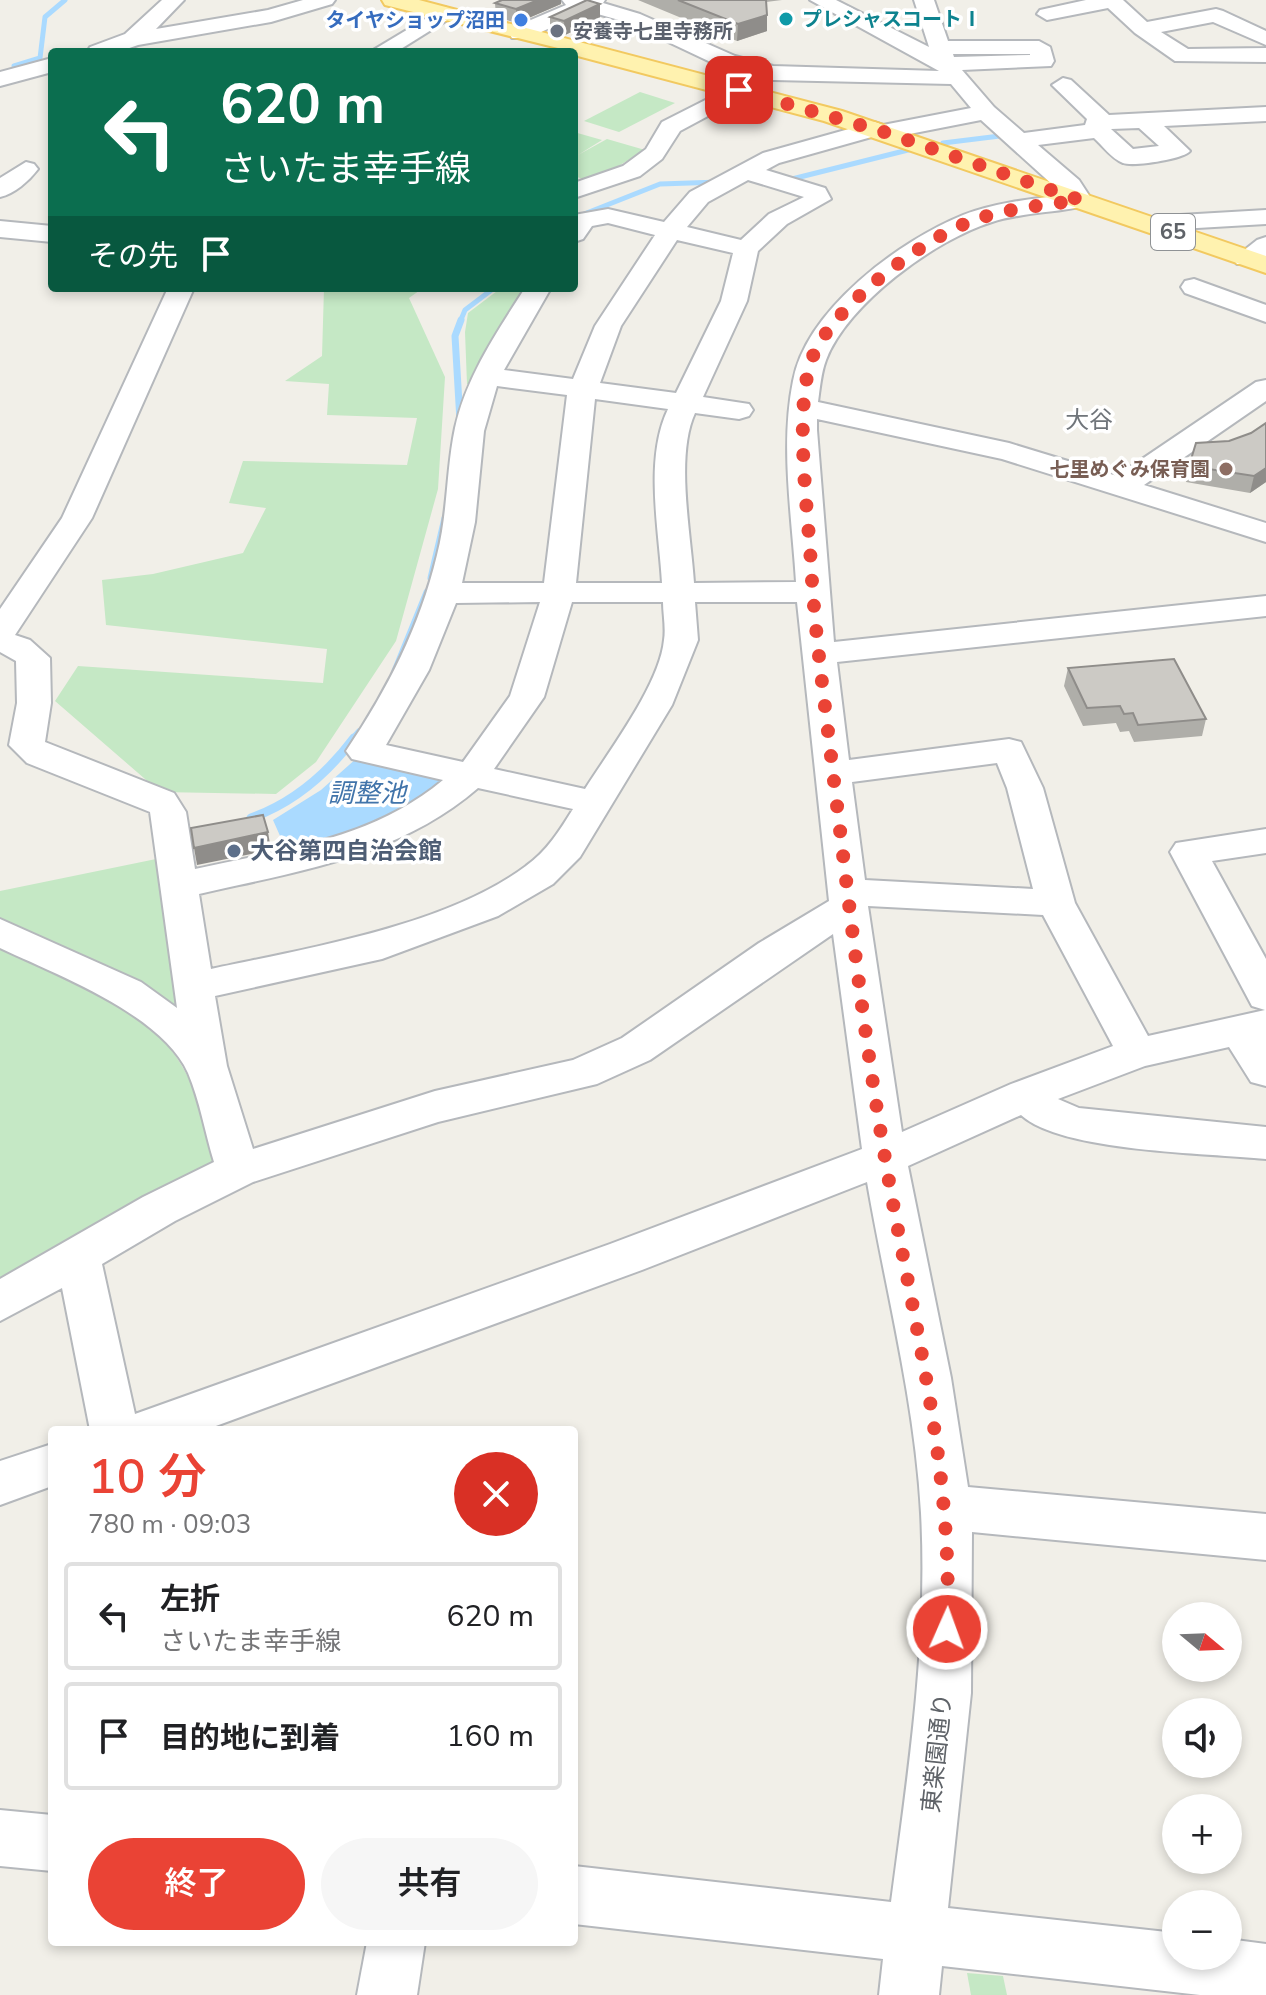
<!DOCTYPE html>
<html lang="ja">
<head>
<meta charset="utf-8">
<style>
  :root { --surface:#fff; --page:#f6f6f6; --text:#202124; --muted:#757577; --line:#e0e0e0; --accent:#ea4335 }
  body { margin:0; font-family:"Nunito Sans","Noto Sans JP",sans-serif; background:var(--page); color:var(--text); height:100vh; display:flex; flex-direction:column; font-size:30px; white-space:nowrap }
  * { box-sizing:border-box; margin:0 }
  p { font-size:26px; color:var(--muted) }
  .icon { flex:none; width:44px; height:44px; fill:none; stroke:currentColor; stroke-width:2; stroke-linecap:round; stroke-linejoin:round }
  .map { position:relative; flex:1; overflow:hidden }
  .drawer { position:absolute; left:48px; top:1426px; width:530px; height:520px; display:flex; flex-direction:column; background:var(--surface); border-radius:8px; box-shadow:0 4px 12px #0003 }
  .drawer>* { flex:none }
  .hud { position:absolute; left:48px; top:48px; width:530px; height:244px; border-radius:8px; box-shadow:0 4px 12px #0003; background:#0b6e4f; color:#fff; overflow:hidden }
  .needle { width:52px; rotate:109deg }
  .fabs { position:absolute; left:1162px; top:1602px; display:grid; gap:16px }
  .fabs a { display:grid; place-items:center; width:80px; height:80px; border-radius:50%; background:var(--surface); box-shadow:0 4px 12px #0003; font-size:40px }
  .pin { position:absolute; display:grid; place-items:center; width:68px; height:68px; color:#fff; margin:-34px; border-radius:16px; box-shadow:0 4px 12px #0006 }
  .me { position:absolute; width:88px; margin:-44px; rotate:2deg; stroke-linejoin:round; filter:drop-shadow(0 0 6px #0008) }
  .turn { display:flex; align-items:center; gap:28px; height:168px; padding:0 40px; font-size:36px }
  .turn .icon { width:104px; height:104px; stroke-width:2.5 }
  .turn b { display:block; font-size:56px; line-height:68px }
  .then { display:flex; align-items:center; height:76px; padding:0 40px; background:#0003; gap:16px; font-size:30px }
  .round { display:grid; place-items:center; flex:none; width:84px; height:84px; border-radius:42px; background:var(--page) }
  .overview { display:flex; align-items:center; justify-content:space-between; height:136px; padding:0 40px }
  h1 { font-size:48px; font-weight:600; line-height:60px; color:var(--accent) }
  .primary-button { display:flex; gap:16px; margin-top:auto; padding:16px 40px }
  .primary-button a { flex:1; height:92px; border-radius:48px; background:var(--accent); color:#fff; font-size:32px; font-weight:600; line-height:92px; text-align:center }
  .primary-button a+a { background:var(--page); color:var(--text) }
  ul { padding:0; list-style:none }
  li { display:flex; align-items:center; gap:24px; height:108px; margin:0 16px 12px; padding:0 24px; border:4px solid var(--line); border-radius:8px }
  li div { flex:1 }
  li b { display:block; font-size:30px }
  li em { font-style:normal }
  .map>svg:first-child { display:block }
  .green { fill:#c5e8c5 }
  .water { fill:#aadaff }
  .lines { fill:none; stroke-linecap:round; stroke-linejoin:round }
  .stream-far2 { stroke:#aadaff; stroke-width:5 }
  .stream-far1 { stroke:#aadaff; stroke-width:7 }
  .stream { stroke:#aadaff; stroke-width:9 }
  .minor-casing { stroke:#b5b8bc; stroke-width:4 }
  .major-casing { stroke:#f2c960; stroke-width:4 }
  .minor { fill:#fff; fill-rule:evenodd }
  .major { fill:#fff2af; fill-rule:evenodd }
  .wall { fill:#afaea9 }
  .shaded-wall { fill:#8f8d8a }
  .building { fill:#cccac5; stroke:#8f8d8a; stroke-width:2 }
  .route { stroke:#ea4335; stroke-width:14; stroke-dasharray:0 25.2 }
  .culture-dot { fill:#0f9aa8; stroke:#fff; stroke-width:3 }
  .shop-dot { fill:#3f7fe0; stroke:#fff; stroke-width:3 }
  .worship-dot { fill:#6b7280; stroke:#fff; stroke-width:3 }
  .education-dot { fill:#8d6e63; stroke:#fff; stroke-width:3 }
  .service-dot { fill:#5c6f8a; stroke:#fff; stroke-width:3 }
  .labels { text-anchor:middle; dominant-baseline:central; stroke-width:7; stroke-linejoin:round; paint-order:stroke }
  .far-culture-label { font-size:20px; font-weight:bold; fill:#0d838f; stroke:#fff; text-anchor:start }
  .far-shop-label { font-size:20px; font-weight:bold; fill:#366cbe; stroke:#fff; text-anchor:end }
  .far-worship-label { font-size:20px; font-weight:bold; fill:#5b616d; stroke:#fff; text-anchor:start }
  .far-education-label { font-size:20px; font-weight:bold; fill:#785e54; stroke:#fff; text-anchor:end }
  .shield { fill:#fff; stroke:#8f9295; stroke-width:2 }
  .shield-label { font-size:22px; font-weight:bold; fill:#5f6368 }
  .far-quarter-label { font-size:24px; fill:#70757a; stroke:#fff }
  .service-label { font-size:24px; font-weight:bold; fill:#4e5e75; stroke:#fff; text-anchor:start }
  .street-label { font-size:24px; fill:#5f6368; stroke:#fff }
  .water-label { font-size:26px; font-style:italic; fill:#4174aa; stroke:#fff }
</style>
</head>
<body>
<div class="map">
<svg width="1266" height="1995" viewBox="0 0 1266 1995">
  <rect width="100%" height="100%" fill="#f1efe8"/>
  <g class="green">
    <path d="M640,92L675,103L619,132L584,121Z"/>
    <path d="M574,132L602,140L578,155L607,139L645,150L592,182L574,176Z"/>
    <path d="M324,288H423L409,298L445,377L438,489L396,641L316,762L276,794L160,792L55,701L78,666L323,683L327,649L106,625L102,580L153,574L243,553L266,508L229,503L243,461L407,465L417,418L327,415L329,384L285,381L322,356Z"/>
    <path d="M501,288H535L478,384H467L465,332L468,313Z"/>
    <path d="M161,858L184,1007L175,1013L124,976L0,918V891Z"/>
    <path d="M0,946C68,977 153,1005 188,1077C200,1102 206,1133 214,1160L207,1170L0,1284Z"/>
    <path d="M967,1973L1003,1976L1007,1995H971Z"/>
  </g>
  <path class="water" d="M358,757L449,777L407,812L288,854L273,820L321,790Z"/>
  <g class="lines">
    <g class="stream-far2">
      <path d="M14,66L40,58L45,17L65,0"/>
      <path d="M943,143L1008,135"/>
      <path d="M784,181L912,149"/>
      <path d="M574,218L660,184L720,182"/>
      <path d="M460,322L465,310L494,288"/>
    </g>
    <g class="stream-far1">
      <path d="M460,421L455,336L461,320"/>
      <path d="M431,578L445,518"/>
      <path d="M395,671L427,592"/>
      <path d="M352,740L359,732"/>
    </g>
    <path class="stream" d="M251,818C293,803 327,774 354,738"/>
    <defs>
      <g id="minor">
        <path d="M162,0H184L156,29L268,10L303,0H335L332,4L271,22L138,45L118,52H87L90,47L125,34Z"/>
        <path d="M562,0H605L603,3L640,14L735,56L773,66L939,71L810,0H836L929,47L914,0H934L948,41H1039L1050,47L1054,61L1051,66L962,70L994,107L1024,133L1085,125L1087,119L1052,85L1063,78L1071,80L1109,115L1266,107V121L1164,126L1190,151C1184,159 1133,167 1123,163C1112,159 1102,145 1094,138L1038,145L1079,180L1092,200L1089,205C1057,213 1023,212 992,222C936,239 847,304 826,360C821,373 820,388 818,402L1009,443L1117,476L1256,382L1266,380V401L1144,485L1266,523V542L1002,459L817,419V430L834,642L1266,596V616L837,662L849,760L1009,739L1021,742L1043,788L1075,903L1148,1036L1265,1010L1252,1006L1170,852L1176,843L1266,829V853L1212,861L1266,959V1086L1251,1082L1229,1047L1145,1066L1058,1099L1079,1108L1266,1127V1159C1208,1153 1061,1152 1021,1115L908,1166L951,1378L968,1487L1266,1514V1560L972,1532L971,1693L948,1908L1176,1933V1956H1228V1939L1266,1944V1995H1200L942,1966L939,1995H879L883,1959L574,1924V1866L891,1902C908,1773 928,1644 921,1513C915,1402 886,1292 867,1182L642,1270L205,1430H90L62,1288L0,1321V1279L143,1197L214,1162C205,1133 200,1101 188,1073C162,1014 55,974 0,948V919L141,982L177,1008L150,812L27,763L9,745L17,703L16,661L0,652V609L62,518L168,288H194L92,518L15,635L30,640L50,658L51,703L45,742L174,793L186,812L195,869C282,850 373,839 443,780L352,759L346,751C388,689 420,626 437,555C448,513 446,470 455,428C466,377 497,332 525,288H551L504,370L573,379L595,326L655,235L608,223L592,226L583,239L574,242V215L608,209L664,222L690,192L763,153L874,122L883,125L971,108L951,84L773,80L719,66L626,22L587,11L528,38H512L509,33L512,28L566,5ZM953,54H1030V55L954,57ZM981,120L1064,195C1030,199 994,203 963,215C899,241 806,310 793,381C780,446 792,517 796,582L694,583C691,534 675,456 695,413L739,419L749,416L753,410L749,404L703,397L747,301L758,251L787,224L831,199L825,188L766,170L779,163L875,136L884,139ZM1139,128L1159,146L1133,149L1111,129ZM748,180L804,197L769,214L741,240L687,227L708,202ZM677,240L733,253L721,301L676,393L600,383L621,326ZM497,386L567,395L544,583H462L475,522L484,431ZM595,399L668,409C644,459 659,529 662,583H576ZM540,602L510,696L463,762L386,745L429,670L456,603ZM572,602H663C663,614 666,628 664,640C660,684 609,751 585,789L494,769L544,697ZM695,602H797L829,901L759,943L622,1038L573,1060L435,1091L253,1149L227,1066L215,996L382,959L498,916L553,884L580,857L672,705L698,640ZM997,763L1007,788L1033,889L865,880L852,782ZM478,788L573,809C560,830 547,851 526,866C446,926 308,948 211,969L199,894C299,871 398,857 478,788ZM868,906L1043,915L1113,1046L1011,1084L902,1132ZM833,934L862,1149L610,1244L135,1414L102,1264L175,1221L253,1182L438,1122L597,1084L650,1060Z"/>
        <path d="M1086,0H1123L1147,22L1216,9L1223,11L1266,31V45L1213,22L1161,32L1188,49L1266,48V62L1175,61L1135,33L1108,8L1047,20L1037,14L1040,10Z"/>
        <path d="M445,7L455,13L452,17L396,52H370Z"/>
        <path d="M52,58V72L0,86V72Z"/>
        <path d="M739,83L747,85L750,90L747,95L680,131L662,159L640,176L574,198V183L623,166L646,149L662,122Z"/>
        <path d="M26,162L34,164L38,169C29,181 14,194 0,197V178Z"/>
        <path d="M1266,210V224L1180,229L1159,235L1146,227L1150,222L1180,215Z"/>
        <path d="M0,221L52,226V242L0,237Z"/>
        <path d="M1266,237V257L1255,264H1237L1233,259L1257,240Z"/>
        <path d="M1194,279L1266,305V322L1185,293L1181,287L1185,281Z"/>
        <path d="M52,1444V1486L0,1505V1461Z"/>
        <path d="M0,1810L52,1815V1871L0,1866Z"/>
        <path d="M367,1942H425L417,1995H357Z"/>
      </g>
      <path id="major" d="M382,0H419L842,111L1266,256V273L824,121L574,55V52L385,5Z"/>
    </defs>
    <use href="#minor" class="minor-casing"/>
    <use href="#major" class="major-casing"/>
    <use href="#minor" class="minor"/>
    <use href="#major" class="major"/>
  </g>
  <g class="wall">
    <path d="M502,0H561V4L517,23L496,17L495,3Z"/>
    <path d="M638,0H782L766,2L767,31L737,41Z"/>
    <path d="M600,4V18L565,35L550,31V17Z"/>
    <path d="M1196,443L1266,482L1250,493L1186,482Z"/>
    <path d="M1068,668L1206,719L1202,736L1134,742L1129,731L1120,732L1116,723L1083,726L1064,686Z"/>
  </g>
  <g class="shaded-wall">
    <path d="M538,0H561V4L517,23L516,9Z"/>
    <path d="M600,4V18L565,35L564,21Z"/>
    <path d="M767,15V31L737,41L738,24Z"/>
    <path d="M1266,468V482L1250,493L1254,476Z"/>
    <path d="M268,832L271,850L197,865L194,848Z"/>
  </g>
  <g class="building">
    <path d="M502,0H538L516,9L495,3Z"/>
    <path d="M587,0L600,4L564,21L550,17Z"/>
    <path d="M678,0H766L767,15L738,24Z"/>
    <path d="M1266,423V468L1254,476L1189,466L1196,443L1229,441L1251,433Z"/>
    <path d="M1174,659L1206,719L1138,725L1133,713L1124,714L1120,706L1087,708L1068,668Z"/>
    <path d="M263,815L268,832L194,848L191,828Z"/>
  </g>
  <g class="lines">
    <path class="route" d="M739,90L884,132L1080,200C1046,205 1010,208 977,219C926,236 834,305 813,356C793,405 808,509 811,565C815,635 825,704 833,773C849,902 863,1030 885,1158C911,1314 954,1468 947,1629"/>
  </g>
  <circle class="culture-dot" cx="786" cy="19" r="8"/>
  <circle class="shop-dot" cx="521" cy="20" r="8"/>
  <circle class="worship-dot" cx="557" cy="31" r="8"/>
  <circle class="education-dot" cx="1226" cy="469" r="8"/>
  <circle class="service-dot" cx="234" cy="851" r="8"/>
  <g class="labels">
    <g class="far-culture-label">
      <text x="802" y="19">プレシャスコートⅠ</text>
    </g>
    <g class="far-shop-label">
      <text x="505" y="20">タイヤショップ沼田</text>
    </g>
    <g class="far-worship-label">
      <text x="573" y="31">安養寺七里寺務所</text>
    </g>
    <g class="far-education-label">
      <text x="1210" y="469">七里めぐみ保育園</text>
    </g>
    <rect class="shield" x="1151" y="214" width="44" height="36" rx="6"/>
    <g class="shield-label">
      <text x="1173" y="232">65</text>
    </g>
    <g class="far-quarter-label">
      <text x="1089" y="420">大谷</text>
    </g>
    <g class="service-label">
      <text x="250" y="851">大谷第四自治会館</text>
    </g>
    <g class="street-label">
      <text transform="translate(937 1753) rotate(-84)">東楽園通り</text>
    </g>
    <g class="water-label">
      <text x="367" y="793">調整池</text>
    </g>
  </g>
</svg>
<div class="fabs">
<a><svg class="needle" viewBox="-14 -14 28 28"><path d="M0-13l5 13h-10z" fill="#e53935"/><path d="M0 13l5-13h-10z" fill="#757577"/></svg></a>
<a><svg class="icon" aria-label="sound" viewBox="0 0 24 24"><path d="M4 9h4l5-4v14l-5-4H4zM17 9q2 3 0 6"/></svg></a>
<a>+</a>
<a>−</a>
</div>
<div class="pin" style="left:739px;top:90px;background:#d93025"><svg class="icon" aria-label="arrive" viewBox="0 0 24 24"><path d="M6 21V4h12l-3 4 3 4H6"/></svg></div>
<svg class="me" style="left:947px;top:1629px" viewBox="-20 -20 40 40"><circle r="17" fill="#ea4335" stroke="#fff" stroke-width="3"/><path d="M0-11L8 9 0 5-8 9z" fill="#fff"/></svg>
<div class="hud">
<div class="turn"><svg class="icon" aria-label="left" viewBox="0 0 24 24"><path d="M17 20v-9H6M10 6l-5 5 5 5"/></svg><div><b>620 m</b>さいたま幸手線</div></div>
<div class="then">その先<svg class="icon" aria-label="arrive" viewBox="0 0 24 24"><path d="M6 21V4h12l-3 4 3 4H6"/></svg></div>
</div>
<section class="drawer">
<div class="overview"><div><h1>10 分</h1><p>780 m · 09:03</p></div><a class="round" style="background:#d93025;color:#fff"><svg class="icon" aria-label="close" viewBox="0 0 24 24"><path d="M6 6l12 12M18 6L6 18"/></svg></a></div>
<ul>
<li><svg class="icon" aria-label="left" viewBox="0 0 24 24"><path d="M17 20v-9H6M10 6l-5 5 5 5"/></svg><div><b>左折</b><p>さいたま幸手線</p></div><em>620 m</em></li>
<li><svg class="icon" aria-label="arrive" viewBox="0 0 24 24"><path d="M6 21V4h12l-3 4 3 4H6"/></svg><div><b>目的地に到着</b></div><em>160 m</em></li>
</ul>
<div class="primary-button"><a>終了</a><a>共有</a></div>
</section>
</div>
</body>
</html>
